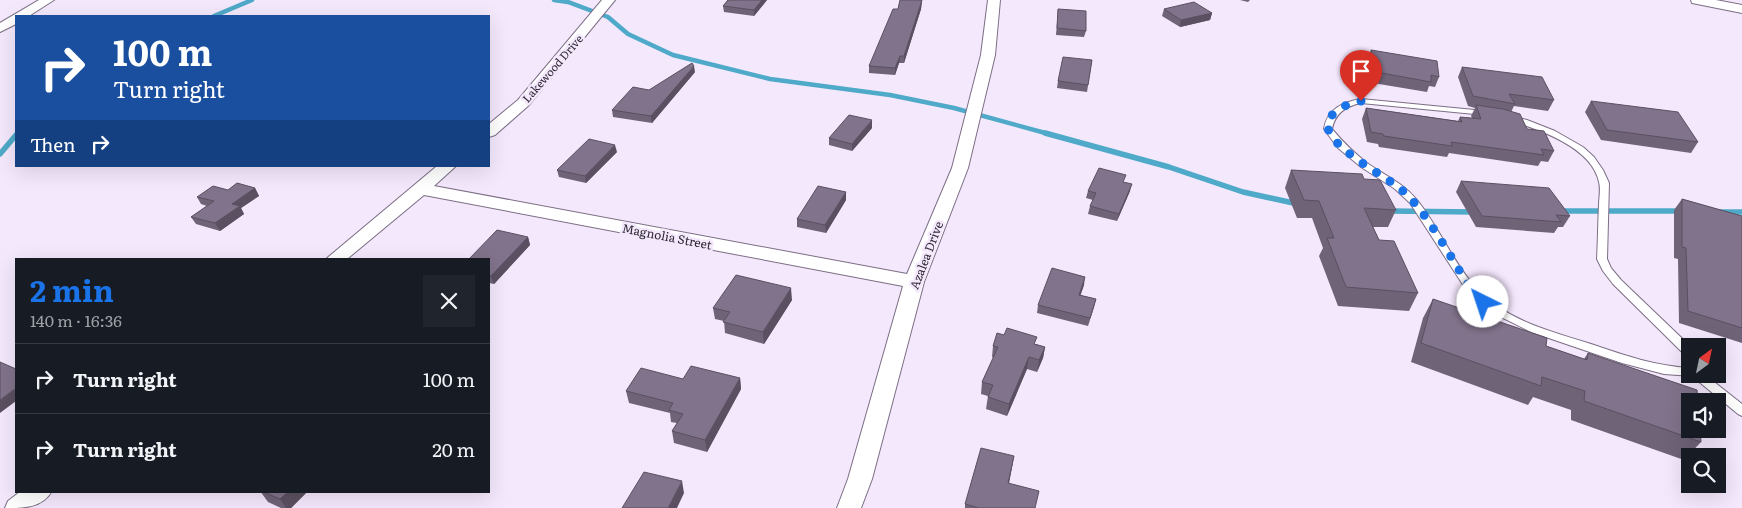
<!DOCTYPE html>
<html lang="en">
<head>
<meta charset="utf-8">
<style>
  :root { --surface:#171b24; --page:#20242c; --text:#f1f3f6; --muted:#9ea1a6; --line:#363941; --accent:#1a73e8 }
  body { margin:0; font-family:Literata,serif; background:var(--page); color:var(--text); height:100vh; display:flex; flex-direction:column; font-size:19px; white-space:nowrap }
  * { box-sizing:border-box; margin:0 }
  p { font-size:16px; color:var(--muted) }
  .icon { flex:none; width:28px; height:28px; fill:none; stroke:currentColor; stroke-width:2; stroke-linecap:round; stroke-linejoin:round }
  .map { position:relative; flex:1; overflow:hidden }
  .details { position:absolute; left:15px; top:258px; width:475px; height:235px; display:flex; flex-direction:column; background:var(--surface); border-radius:0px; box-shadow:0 5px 20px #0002 }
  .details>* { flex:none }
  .hud { position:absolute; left:15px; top:15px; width:475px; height:152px; border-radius:0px; box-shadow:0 5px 20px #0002; background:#1a4fa0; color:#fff; overflow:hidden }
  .needle { width:32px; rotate:33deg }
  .buttons { position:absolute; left:1681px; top:338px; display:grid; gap:10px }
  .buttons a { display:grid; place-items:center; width:45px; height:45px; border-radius:0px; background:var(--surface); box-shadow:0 5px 20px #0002; font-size:25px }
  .pin { position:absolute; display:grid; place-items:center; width:42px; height:42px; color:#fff; margin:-51px -21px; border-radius:50% 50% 50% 0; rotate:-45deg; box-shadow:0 0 5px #0007 }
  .pin .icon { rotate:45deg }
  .me { position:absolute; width:55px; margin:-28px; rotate:319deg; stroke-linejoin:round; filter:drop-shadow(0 0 4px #0008) }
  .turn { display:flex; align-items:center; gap:18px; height:105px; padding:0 15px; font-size:22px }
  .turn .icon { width:65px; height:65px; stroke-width:2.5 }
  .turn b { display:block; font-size:35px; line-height:42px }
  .then { display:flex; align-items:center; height:48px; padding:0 15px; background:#0003; gap:10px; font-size:19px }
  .round { display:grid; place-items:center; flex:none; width:52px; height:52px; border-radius:0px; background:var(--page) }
  .head { display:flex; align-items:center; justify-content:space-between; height:85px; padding:0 15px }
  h1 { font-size:30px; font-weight:700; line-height:38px; color:var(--accent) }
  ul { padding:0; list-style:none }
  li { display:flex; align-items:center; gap:15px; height:70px; padding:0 15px; border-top:1px solid var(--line) }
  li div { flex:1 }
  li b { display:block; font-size:19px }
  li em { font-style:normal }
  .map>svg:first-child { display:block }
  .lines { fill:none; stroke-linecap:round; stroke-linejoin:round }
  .stream-far1 { stroke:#4fa9c8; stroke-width:4.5 }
  .stream { stroke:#4fa9c8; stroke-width:5.5 }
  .service-casing { stroke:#7c6e85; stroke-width:2 }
  .minor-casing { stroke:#7c6e85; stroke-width:2 }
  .service { fill:#fff; fill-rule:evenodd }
  .minor { fill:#fff; fill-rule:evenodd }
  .wall { fill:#6f6378 }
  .shaded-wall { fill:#5a5061 }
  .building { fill:#81738b; stroke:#5a5061 }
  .route { stroke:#1a73e8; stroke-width:9; stroke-dasharray:0 16.2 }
  .labels { text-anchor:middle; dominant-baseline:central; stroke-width:5; stroke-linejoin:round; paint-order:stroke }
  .far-street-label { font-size:11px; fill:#2e2832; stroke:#f4e8fd }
  .street-label { font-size:12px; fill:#2e2832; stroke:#f4e8fd }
</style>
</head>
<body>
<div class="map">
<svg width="1742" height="508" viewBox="0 0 1742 508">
  <rect width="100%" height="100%" fill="#f4e8fd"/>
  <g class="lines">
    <g class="stream-far1">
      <path d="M554,0L568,2L608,17L628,34L673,55L770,79L890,95L954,108L1049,134"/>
      <path d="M214,16L252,0"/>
    </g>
    <g class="stream">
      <path d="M1045,133L1169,167L1243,192L1298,204"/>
      <path d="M0,154L16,135"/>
      <path d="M1389,211L1475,212"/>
      <path d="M1559,211H1680"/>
      <path d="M1719,212H1742"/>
    </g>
    <defs>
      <g id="service">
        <path d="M1361,99L1485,111L1489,113L1485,115L1361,103C1346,106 1335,113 1332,129C1343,142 1354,153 1367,163C1384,175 1403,183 1416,199C1438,225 1453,263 1476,288C1506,321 1553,332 1594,345C1626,356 1656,366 1690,368V374H1704L1742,404V416L1738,414L1692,376L1664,374L1622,363L1531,332L1491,312L1467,291L1410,203L1395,189L1361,167L1338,148L1324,129C1327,109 1343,102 1361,99Z"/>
        <path d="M1508,116H1511L1527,120L1555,131L1583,147L1594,157L1603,170L1609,183L1607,259L1611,268L1621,280L1690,346V357L1686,356L1613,284L1603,271L1597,259C1598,241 1598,223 1599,205C1599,198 1601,189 1599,182C1592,147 1538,129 1508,120Z"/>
      </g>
      <g id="minor">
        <path d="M39,0H54L29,16H16V24L0,32V23Z"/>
        <path d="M602,0H615L528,106L495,135L489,137V124L518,100Z"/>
        <path d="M988,0H1000L995,55L968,168L924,282L872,479L861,508H837L848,479L903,286L424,195L347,259H326L437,166H456L434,186L907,274L952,168L981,55Z"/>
        <path d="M1691,0H1716L1742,5V13L1692,3Z"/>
        <path d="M21,491H52C42,508 24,508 5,508L8,501Z"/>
      </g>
    </defs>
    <use href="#service" class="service-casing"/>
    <use href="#minor" class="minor-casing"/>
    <use href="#service" class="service"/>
    <use href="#minor" class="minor"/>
  </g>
  <g class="wall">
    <path d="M728,0H767L754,16L724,12L723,6Z"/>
    <path d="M900,0H922L921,9L904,63H899L895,75L869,73V66L898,9Z"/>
    <path d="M1240,0H1250L1248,2Z"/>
    <path d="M1058,9L1086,31L1084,37L1056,35Z"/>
    <path d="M1164,9L1212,13L1210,20L1180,27L1162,16Z"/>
    <path d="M1371,50L1439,77L1435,87L1429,86L1427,92L1361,81V63L1365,53L1370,54Z"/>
    <path d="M1092,60L1087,92L1057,88L1058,81Z"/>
    <path d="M1462,67L1554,100L1548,111L1514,106L1511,112L1527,129L1554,151L1548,162L1541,161L1538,166L1449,153L1447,157L1379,147L1378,144L1367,142L1362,119L1366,108L1458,121L1460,117L1472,118L1471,116L1475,108L1468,106L1458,77Z"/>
    <path d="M695,72L652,123L613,117L612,110L649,90Z"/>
    <path d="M1591,101L1698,142L1691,153L1601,140L1585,112Z"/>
    <path d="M872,128L852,151L829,145V138Z"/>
    <path d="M617,152L586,183L559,177L557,170Z"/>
    <path d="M1291,170L1364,179L1396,210L1388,227H1373L1379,240L1418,293L1409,311L1338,306L1319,256L1323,248L1312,218H1297L1285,188Z"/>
    <path d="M1461,181L1570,216L1563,227H1558L1554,233L1476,227L1456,192Z"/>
    <path d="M1125,182L1130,191L1117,221L1088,214L1090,206L1093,200L1086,198L1088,191Z"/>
    <path d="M255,188L259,196L241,208L244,214L220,231L196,224L191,217L207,206L201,204L197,197L228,190Z"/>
    <path d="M846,192V200L826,233L797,227V219Z"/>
    <path d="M1682,199L1742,216V343L1679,323L1678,259L1674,258V210Z"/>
    <path d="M528,237L530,245L494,284L489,283V259Z"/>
    <path d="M1084,285L1080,295L1096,299L1088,326L1037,313L1038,305Z"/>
    <path d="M1433,299L1546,346L1584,359L1588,353L1701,442L1684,460L1571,420V410L1533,397L1528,405L1411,362L1423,318Z"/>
    <path d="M792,300L764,344L725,333L724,321L715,319L713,308Z"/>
    <path d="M1036,344L1045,347L1043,358L1037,372L1027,369L1007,416L986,409L988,396L981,394L982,382L994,358L992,357L993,346Z"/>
    <path d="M740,378L741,389L707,452L674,443L672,431L677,423L671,422L670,413L629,403L626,391L683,379Z"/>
    <path d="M1014,456L1009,484L1035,508H965V504Z"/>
    <path d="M260,491H308L291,508H281L268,502Z"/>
  </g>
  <g class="shaded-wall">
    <path d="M762,0H767L754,16V10Z"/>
    <path d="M922,0L921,9L904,63V56Z"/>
    <path d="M1212,13L1210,20L1180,27L1181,20Z"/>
    <path d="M900,56L899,63L895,75V68Z"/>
    <path d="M694,66L695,72L652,123L651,116Z"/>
    <path d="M872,120V128L852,151V144Z"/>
    <path d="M615,145L617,152L586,183L585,176Z"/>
    <path d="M1132,184L1130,191L1117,221L1119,214Z"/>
    <path d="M255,188L259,196L241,208L244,214L220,231L215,223L232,204Z"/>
    <path d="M846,192V200L826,233L825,225Z"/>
    <path d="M528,237L530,245L494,284L491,276Z"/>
    <path d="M1085,277L1084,285L1078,303L1079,295Z"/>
    <path d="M791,288L792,300L764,344L763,332Z"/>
    <path d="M1096,299L1094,307L1088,326L1090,318Z"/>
    <path d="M1045,347L1043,358L1037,372L1039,360Z"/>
    <path d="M1029,357L1027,369L1007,416L1009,404Z"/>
    <path d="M740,378L741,389L707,452L705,440Z"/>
    <path d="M16,388V401L0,413V400Z"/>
    <path d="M1014,456L1012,467L1006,495L1008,483Z"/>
    <path d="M682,481L684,493L677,508H668Z"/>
    <path d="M289,491H308L291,508H286L280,499Z"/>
  </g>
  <g class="building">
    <path d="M728,0H762L754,10L723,6Z"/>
    <path d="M900,0H922L904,56H900L895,68L869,66L893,9H898Z"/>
    <path d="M1194,2L1212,13L1181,20L1164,9Z"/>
    <path d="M1058,9L1086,11V31L1057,28Z"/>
    <path d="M1371,50L1437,61L1439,77L1431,75V82L1365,70V53L1371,54Z"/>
    <path d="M1063,57L1092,60L1088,85L1058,81Z"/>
    <path d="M692,63L694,66L651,116L612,110L633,87L649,90Z"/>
    <path d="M1462,67L1542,77L1554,100L1509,94L1515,104L1473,96Z"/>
    <path d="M1591,101L1678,112L1698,142L1607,130Z"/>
    <path d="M1476,105L1503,109L1520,114L1527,129L1544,131L1554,151L1541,149L1544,155L1451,142L1452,146L1384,136L1383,134L1371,132L1366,108L1462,122L1460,117L1481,119Z"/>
    <path d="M849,115L872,120L852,144L829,138Z"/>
    <path d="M589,139L615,145L585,176L557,170Z"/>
    <path d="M1099,168L1126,175L1123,182L1132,184L1119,214L1090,206L1096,193L1088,191Z"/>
    <path d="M1291,170L1362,174L1364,179L1380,180L1396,210L1364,208L1379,240L1394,241L1418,293L1346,287L1327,238H1334L1319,201L1304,200Z"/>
    <path d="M1461,181L1549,188L1570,216L1556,215L1561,222L1482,216Z"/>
    <path d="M237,183L255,188L232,204L240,206L215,223L191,217L214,201L197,197L213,186L228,190Z"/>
    <path d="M818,186L846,192L825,225L797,219Z"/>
    <path d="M1682,199L1742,216V328L1688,311L1686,248L1682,247Z"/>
    <path d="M497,230L528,237L491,276H489V259H469Z"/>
    <path d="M1052,268L1085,277L1079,295L1096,299L1090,318L1038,305Z"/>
    <path d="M736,275L791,288L763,332L723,322L730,312L713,308Z"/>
    <path d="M1433,299L1547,338L1546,346L1587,360L1588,353L1697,390L1698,401H1690V429H1700L1701,442L1584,401L1585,391L1542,377L1541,386L1421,343Z"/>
    <path d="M1007,328L1037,337L1034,344L1045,347L1039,360L1029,357L1009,404L988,397L993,385L982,382L998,347L993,346L997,333L1004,335Z"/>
    <path d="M0,362L16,369V388L0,400Z"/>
    <path d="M691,366L740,378L705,440L672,431L683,414L669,410L673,403L626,391L641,368L683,379Z"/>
    <path d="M981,448L1014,456L1008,483L1039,491L1035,508H979L965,504Z"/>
    <path d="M644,472L682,481L668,508H622Z"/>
    <path d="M261,491H289L280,499Z"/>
  </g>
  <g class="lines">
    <path class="route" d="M1361,101C1349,103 1327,111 1328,127C1329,146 1382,175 1397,186C1425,207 1451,259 1471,289L1483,302"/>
  </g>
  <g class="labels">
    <g class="far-street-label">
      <text transform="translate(552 68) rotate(-49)">Lakewood Drive</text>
    </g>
    <g class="street-label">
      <text transform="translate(667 236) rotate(11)">Magnolia Street</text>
      <text transform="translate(926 255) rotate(-69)">Azalea Drive</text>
    </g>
  </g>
</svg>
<div class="buttons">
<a><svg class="needle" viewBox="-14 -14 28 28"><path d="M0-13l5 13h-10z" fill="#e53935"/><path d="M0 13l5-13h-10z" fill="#9ea1a6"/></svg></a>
<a><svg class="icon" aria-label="sound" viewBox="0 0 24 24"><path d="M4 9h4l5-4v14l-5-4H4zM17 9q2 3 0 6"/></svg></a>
<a><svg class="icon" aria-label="search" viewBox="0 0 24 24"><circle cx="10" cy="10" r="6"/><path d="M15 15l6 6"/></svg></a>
</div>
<div class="pin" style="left:1361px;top:101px;background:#d93025"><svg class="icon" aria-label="arrive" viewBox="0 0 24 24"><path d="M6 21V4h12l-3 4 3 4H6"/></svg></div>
<svg class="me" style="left:1483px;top:302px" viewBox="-20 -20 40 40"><circle r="19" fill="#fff"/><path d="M0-13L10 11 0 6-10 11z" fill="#1a73e8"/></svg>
<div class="hud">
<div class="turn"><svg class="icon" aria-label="right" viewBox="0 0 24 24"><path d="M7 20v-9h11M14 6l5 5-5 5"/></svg><div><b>100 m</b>Turn right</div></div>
<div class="then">Then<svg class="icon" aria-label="right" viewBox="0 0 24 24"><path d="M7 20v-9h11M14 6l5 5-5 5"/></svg></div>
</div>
<section class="details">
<div class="head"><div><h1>2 min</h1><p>140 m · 16:36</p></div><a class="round"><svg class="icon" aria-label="close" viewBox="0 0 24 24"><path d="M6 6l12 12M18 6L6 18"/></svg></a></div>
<ul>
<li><svg class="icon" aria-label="right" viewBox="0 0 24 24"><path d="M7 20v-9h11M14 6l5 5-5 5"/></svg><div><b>Turn right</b></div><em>100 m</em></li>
<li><svg class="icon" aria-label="right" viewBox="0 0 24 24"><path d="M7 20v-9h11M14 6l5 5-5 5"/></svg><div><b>Turn right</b></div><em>20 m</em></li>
</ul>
</section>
</div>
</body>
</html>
